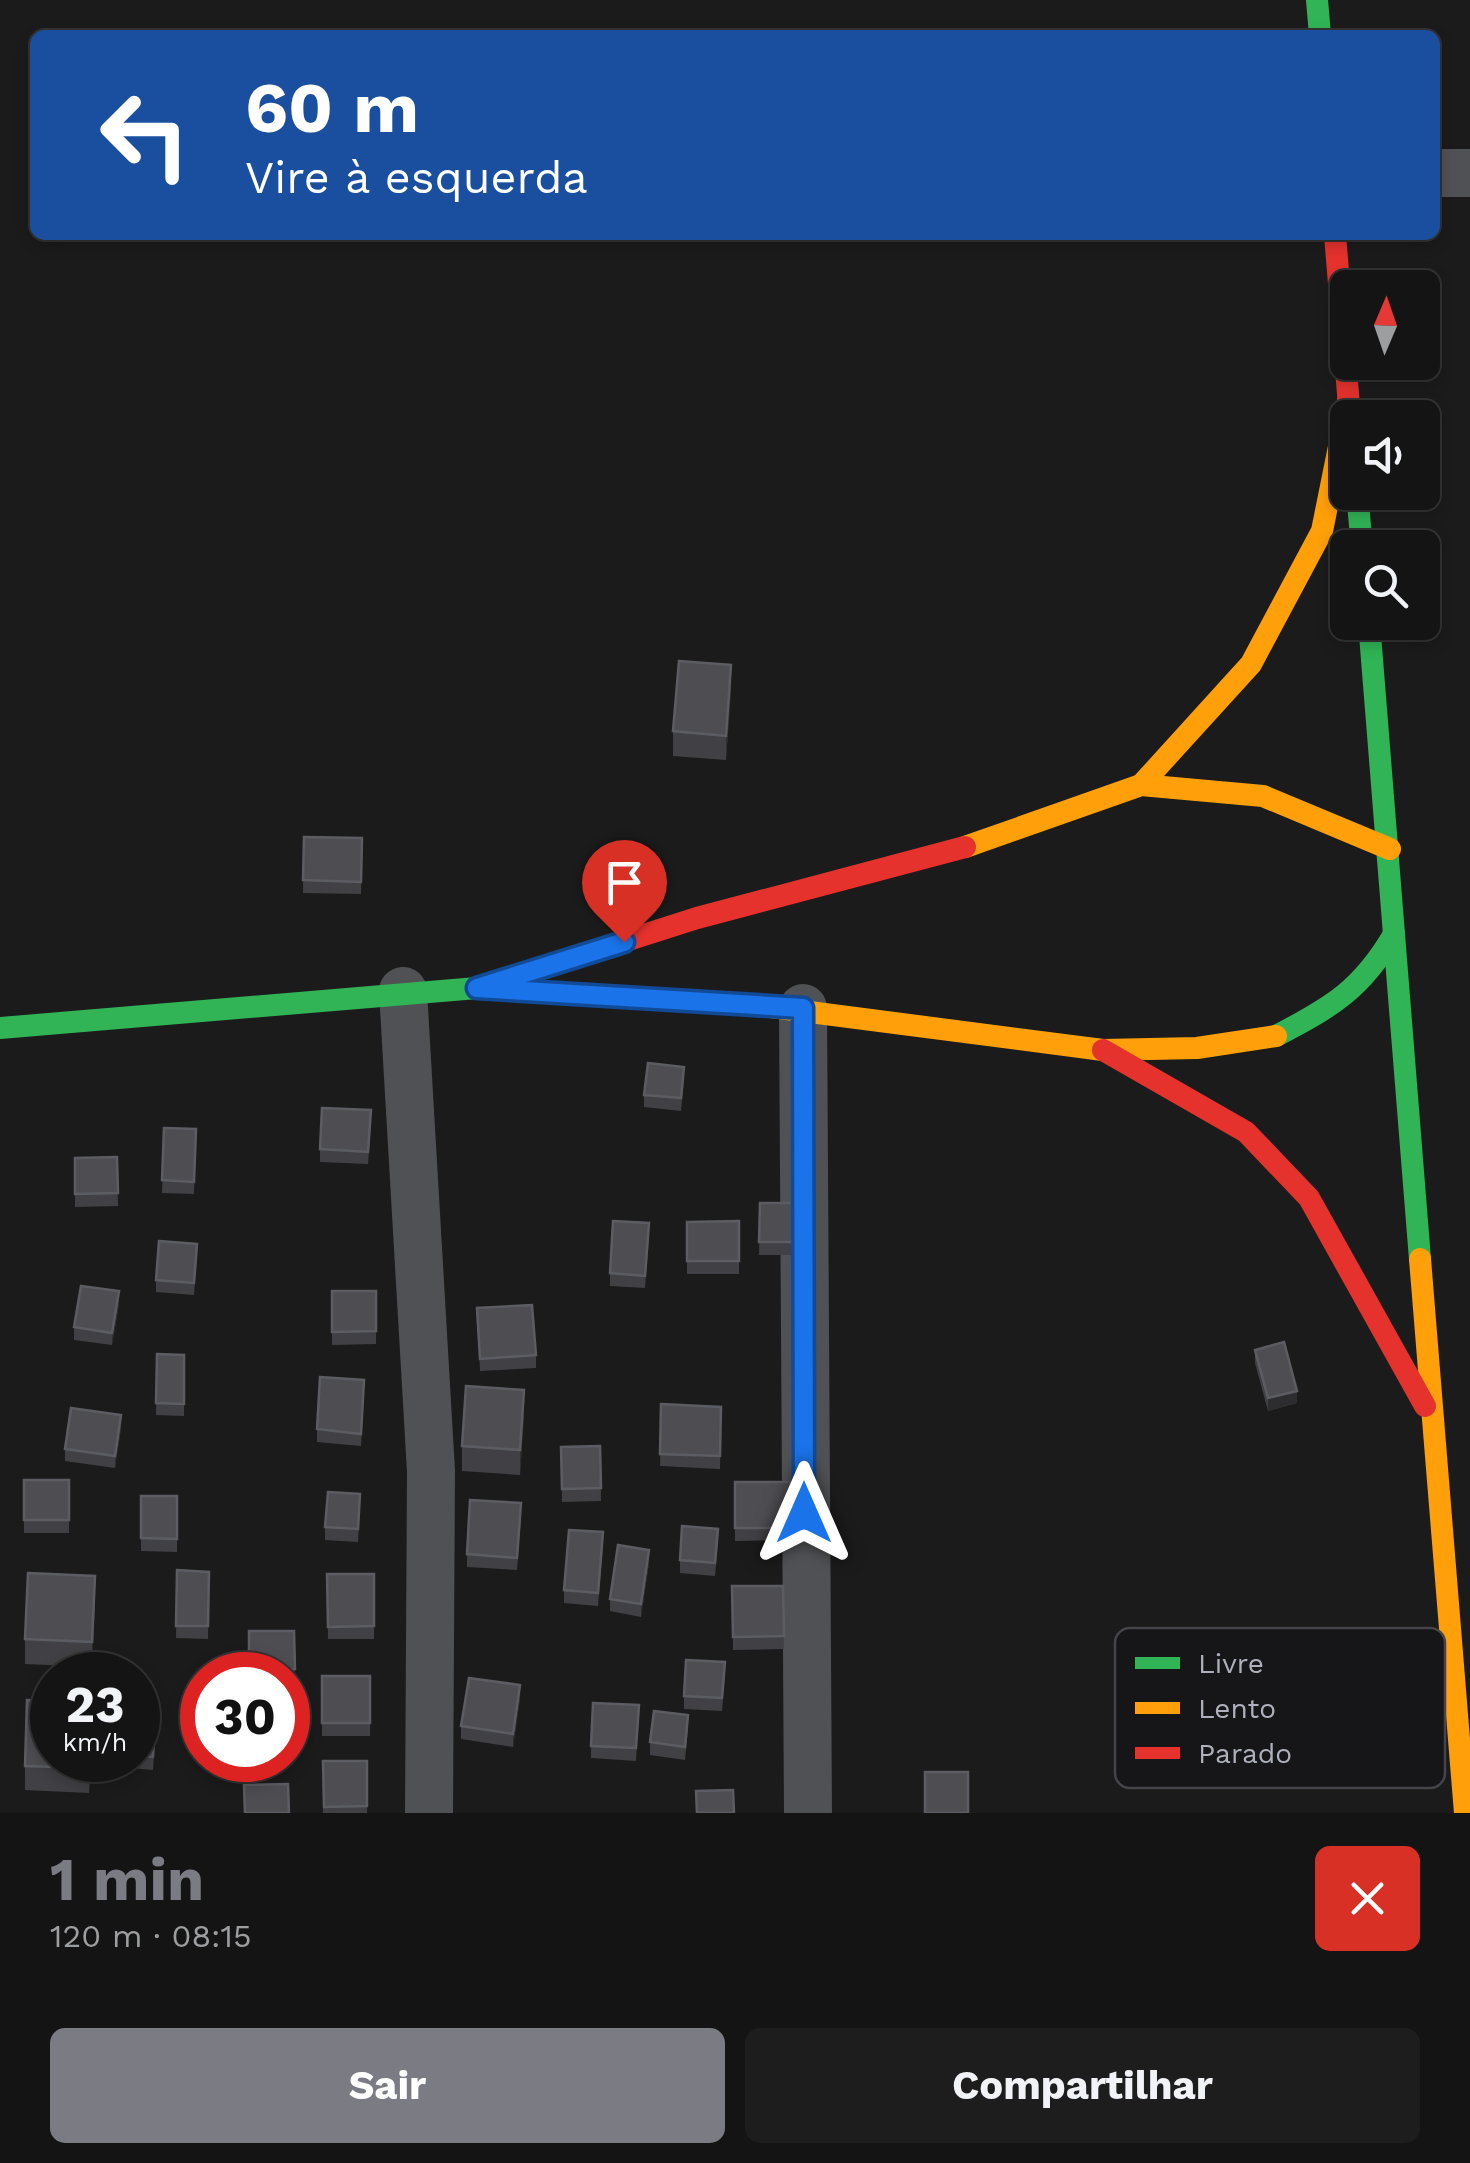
<!DOCTYPE html>
<html lang="pt">
<head>
<meta charset="utf-8">
<style>
  :root { --surface:#141415; --page:#1d1d1e; --text:#f1f3f6; --muted:#9d9ea0; --line:#333334; --accent:#7b7c83 }
  body { margin:0; font-family:"Work Sans",sans-serif; background:var(--page); color:var(--text); height:100vh; display:flex; flex-direction:column; font-size:38px; white-space:nowrap }
  * { box-sizing:border-box; margin:0 }
  p { font-size:32px; color:var(--muted) }
  .icon { flex:none; width:55px; height:55px; fill:none; stroke:currentColor; stroke-width:2; stroke-linecap:round; stroke-linejoin:round }
  .map { position:relative; height:1813px; overflow:hidden }
  .side { display:flex; flex-direction:column; background:var(--surface); flex:1 }
  .side>* { flex:none }
  .top-card { position:absolute; left:30px; top:30px; width:1410px; height:210px; border-radius:15px; box-shadow:0 5px 15px #0003,0 0 0 2px var(--line); background:#1a4fa0; color:#fff; overflow:hidden }
  .needle { width:65px; rotate:2deg }
  .fabs { position:absolute; left:1330px; top:270px; display:grid; gap:20px }
  .fabs a { display:grid; place-items:center; width:110px; height:110px; border-radius:15px; background:var(--surface); box-shadow:0 5px 15px #0003,0 0 0 2px var(--line); font-size:50px }
  .speed { position:absolute; left:30px; top:1652px; display:flex; gap:20px; font-size:50px; font-weight:700; text-align:center }
  .speed>* { display:grid; place-content:center; width:130px; height:130px; border-radius:50%; background:var(--surface); box-shadow:0 5px 15px #0003,0 0 0 2px var(--line); line-height:1 }
  .speed small { font-size:25px; font-weight:400 }
  .speed .limit { border:15px solid #d22; background:#fff; color:#111 }
  .pin { position:absolute; display:grid; place-items:center; width:85px; height:85px; color:#fff; margin:-102px -42px; border-radius:50% 50% 50% 0; rotate:-45deg; box-shadow:0 0 10px #0007 }
  .pin .icon { rotate:45deg }
  .me { position:absolute; width:110px; margin:-55px; rotate:0deg; stroke-linejoin:round; filter:drop-shadow(0 0 8px #0008) }
  .turn { display:flex; align-items:center; gap:35px; height:210px; padding:0 50px; font-size:45px }
  .turn .icon { width:130px; height:130px; stroke-width:2.5 }
  .turn b { display:block; font-size:70px; line-height:85px }
  .round { display:grid; place-items:center; flex:none; width:105px; height:105px; border-radius:15px; background:var(--page) }
  .overview { display:flex; align-items:center; justify-content:space-between; height:170px; padding:0 50px }
  h1 { font-size:60px; font-weight:700; line-height:75px; color:var(--accent) }
  .button { display:flex; gap:20px; margin-top:auto; padding:20px 50px }
  .button a { flex:1; height:115px; border-radius:15px; background:var(--accent); color:#fff; font-size:40px; font-weight:700; line-height:115px; text-align:center }
  .button a+a { background:var(--page); color:var(--text) }
  .map>svg:first-child { display:block }
  .lines { fill:none; stroke-linecap:round; stroke-linejoin:round }
  .street { stroke:#505154; stroke-width:48 }
  .fast { stroke:#30b455; stroke-width:22 }
  .slow { stroke:#ff9f0a; stroke-width:22 }
  .jam { stroke:#e5322d; stroke-width:22 }
  .wall { fill:#414145 }
  .shaded-wall { fill:#2d2d2f }
  .building { fill:#4d4d52; stroke:#5c5d62; stroke-width:2.5 }
  .route-casing { stroke:#114b97; stroke-width:25 }
  .route { stroke:#1a73e8; stroke-width:18 }
  .key { fill:#161518; stroke:#444449; stroke-width:2.5 }
  .key-label { font-size:28px; fill:#aeb0bb }
</style>
</head>
<body>
<div class="map">
<svg width="1470" height="1813" viewBox="0 0 1470 1813">
  <rect width="100%" height="100%" fill="#1b1b1c"/>
  <g class="lines">
    <g class="street">
      <path d="M1435,173H1470"/>
      <path d="M403,991L431,1471L429,1813"/>
      <path d="M803,1008L808,1813"/>
    </g>
    <g class="fast">
      <path d="M1317,0L1320,35"/>
      <path d="M1357,492L1362,548"/>
      <path d="M1369,622L1420,1259"/>
      <path d="M0,1028L477,988L763,1006"/>
      <path d="M1276,1036C1332,1007 1362,989 1394,934"/>
    </g>
    <g class="slow">
      <path d="M1141,785L1251,664L1322,531L1348,402"/>
      <path d="M965,847L1141,785L1263,796L1390,849"/>
      <path d="M763,1006L1103,1050L1197,1048L1276,1036"/>
      <path d="M1420,1259L1465,1813"/>
    </g>
    <g class="jam">
      <path d="M1335,235L1350,418"/>
      <path d="M509,978L697,918L965,847"/>
      <path d="M1103,1050L1246,1132L1309,1198L1425,1406"/>
    </g>
  </g>
  <g class="wall">
    <path d="M731,690L726,760L673,756V731Z"/>
    <path d="M304,837L362,838L361,894L303,893Z"/>
    <path d="M684,1080L681,1111L644,1107V1095Z"/>
    <path d="M371,1123L368,1164L320,1162V1149Z"/>
    <path d="M164,1128L196,1129L194,1194L162,1193Z"/>
    <path d="M117,1157L118,1206L75,1207V1158Z"/>
    <path d="M760,1203H795L794,1255H759Z"/>
    <path d="M739,1221V1274H687V1222Z"/>
    <path d="M649,1236L645,1288L610,1286V1273Z"/>
    <path d="M197,1257L194,1295L156,1292V1280Z"/>
    <path d="M332,1291H376V1344L332,1345Z"/>
    <path d="M119,1304L112,1345L74,1340V1327Z"/>
    <path d="M477,1308L536,1355V1368L480,1371Z"/>
    <path d="M1255,1350L1297,1403L1268,1411L1255,1363Z"/>
    <path d="M157,1354L184,1355V1416L156,1415Z"/>
    <path d="M364,1393L361,1446L317,1442V1429Z"/>
    <path d="M661,1404L721,1407L720,1469L660,1466Z"/>
    <path d="M524,1415L520,1475L462,1471V1446Z"/>
    <path d="M121,1428L115,1468L65,1461V1449Z"/>
    <path d="M600,1446L601,1501L562,1502L561,1447Z"/>
    <rect x="24" y="1480" width="45" height="53"/>
    <path d="M735,1482H793V1540L735,1541Z"/>
    <path d="M141,1496H177V1552L141,1551Z"/>
    <path d="M360,1507L358,1542L325,1540V1527Z"/>
    <path d="M521,1516L517,1570L467,1567V1554Z"/>
    <path d="M718,1542L715,1576L680,1573V1560Z"/>
    <path d="M603,1545L598,1606L564,1603V1590Z"/>
    <path d="M649,1563L641,1617L610,1611V1599Z"/>
    <path d="M177,1570L209,1572L208,1639L176,1638Z"/>
    <path d="M327,1574H374V1639H328Z"/>
    <path d="M732,1586H783L784,1649L733,1650Z"/>
    <path d="M95,1601L92,1667L25,1664V1639Z"/>
    <path d="M249,1631H294L295,1682H288V1675H249Z"/>
    <path d="M725,1674L722,1711L684,1709V1696Z"/>
    <rect x="322" y="1676" width="48" height="60"/>
    <path d="M520,1698L513,1747L461,1739V1726Z"/>
    <path d="M639,1705L636,1761L591,1758V1746Z"/>
    <path d="M138,1721L155,1735L153,1770L119,1767V1760H138Z"/>
    <path d="M688,1728L685,1760L650,1755V1742Z"/>
    <path d="M91,1760L89,1793L25,1790V1766Z"/>
    <rect x="323" y="1761" width="44" height="52"/>
  </g>
  <g class="shaded-wall">
    <path d="M731,665V690L726,760V736Z"/>
    <path d="M119,1291V1304L112,1345V1333Z"/>
    <path d="M524,1390V1415L520,1475V1450Z"/>
    <path d="M1297,1391V1403L1268,1411V1398Z"/>
    <path d="M121,1415V1428L115,1468V1456Z"/>
    <path d="M649,1550V1563L641,1617V1604Z"/>
    <path d="M95,1576V1601L92,1667V1642Z"/>
    <path d="M520,1685V1698L513,1747V1734Z"/>
  </g>
  <g class="building">
    <path d="M679,661L731,665L726,736L673,731Z"/>
    <path d="M304,837L362,838L361,882L303,880Z"/>
    <path d="M648,1063L684,1067L681,1098L644,1095Z"/>
    <path d="M322,1108L371,1110L368,1152L320,1149Z"/>
    <path d="M164,1128L196,1129L194,1182L162,1180Z"/>
    <path d="M117,1157L118,1193L75,1194V1158Z"/>
    <path d="M760,1203H795L794,1242H759Z"/>
    <path d="M613,1221L649,1223L645,1276L610,1273Z"/>
    <path d="M739,1221V1261H687V1222Z"/>
    <path d="M159,1241L197,1244L194,1283L156,1280Z"/>
    <path d="M81,1286L119,1291L112,1333L74,1327Z"/>
    <path d="M332,1291H376V1331L332,1332Z"/>
    <path d="M532,1305L536,1355L480,1359L477,1308Z"/>
    <path d="M1284,1342L1297,1391L1268,1398L1255,1350Z"/>
    <path d="M157,1354L184,1355V1404L156,1403Z"/>
    <path d="M320,1377L364,1380L361,1434L317,1429Z"/>
    <path d="M466,1386L524,1390L520,1450L462,1446Z"/>
    <path d="M661,1404L721,1407L720,1456L660,1454Z"/>
    <path d="M71,1408L121,1415L115,1456L65,1449Z"/>
    <path d="M600,1446L601,1488L562,1489L561,1447Z"/>
    <rect x="24" y="1480" width="45" height="40"/>
    <rect x="735" y="1482" width="58" height="46"/>
    <path d="M328,1492L360,1494L358,1529L325,1527Z"/>
    <path d="M141,1496H177V1539L141,1538Z"/>
    <path d="M470,1500L521,1503L517,1558L467,1554Z"/>
    <path d="M682,1526L718,1529L715,1563L680,1560Z"/>
    <path d="M569,1530L603,1532L598,1593L564,1590Z"/>
    <path d="M618,1545L649,1550L641,1604L610,1599Z"/>
    <path d="M177,1570L209,1572L208,1626H176Z"/>
    <path d="M28,1573L95,1576L92,1642L25,1639Z"/>
    <path d="M327,1574H374V1626L328,1627Z"/>
    <path d="M732,1586H783L784,1636L733,1637Z"/>
    <path d="M249,1631H294L295,1669L249,1670Z"/>
    <path d="M686,1660L725,1662L722,1698L684,1696Z"/>
    <rect x="322" y="1676" width="48" height="47"/>
    <path d="M469,1678L520,1685L513,1734L461,1726Z"/>
    <path d="M27,1700L52,1701V1760H90L89,1768L25,1766Z"/>
    <path d="M593,1703L639,1705L636,1748L591,1746Z"/>
    <path d="M654,1711L688,1715L685,1747L650,1742Z"/>
    <path d="M138,1721L155,1723L153,1757L138,1756Z"/>
    <path d="M323,1761H367V1806L324,1807Z"/>
    <rect x="925" y="1772" width="43" height="41"/>
    <path d="M288,1784L289,1813H245L244,1785Z"/>
    <path d="M733,1790L734,1813H697L696,1791Z"/>
  </g>
  <g class="lines">
    <defs>
      <path id="route" d="M624,942L477,988L803,1008L804,1513"/>
    </defs>
    <use href="#route" class="route-casing"/>
    <use href="#route" class="route"/>
  </g>
  <rect x="1115" y="1628" width="330" height="160" rx="15" class="key"/>
  <rect x="1135" y="1657" width="45" height="12" fill="#30b455"/>
  <rect x="1135" y="1702" width="45" height="12" fill="#ff9f0a"/>
  <rect x="1135" y="1747" width="45" height="12" fill="#e5322d"/>
  <g class="key-label">
    <text x="1198" y="1673">Livre</text>
    <text x="1198" y="1718">Lento</text>
    <text x="1198" y="1763">Parado</text>
  </g>
</svg>
<div class="fabs">
<a><svg class="needle" viewBox="-14 -14 28 28"><path d="M0-13l5 13h-10z" fill="#e53935"/><path d="M0 13l5-13h-10z" fill="#9d9ea0"/></svg></a>
<a><svg class="icon" aria-label="sound" viewBox="0 0 24 24"><path d="M4 9h4l5-4v14l-5-4H4zM17 9q2 3 0 6"/></svg></a>
<a><svg class="icon" aria-label="search" viewBox="0 0 24 24"><circle cx="10" cy="10" r="6"/><path d="M15 15l6 6"/></svg></a>
</div>
<div class="speed"><div>23<small>km/h</small></div><div class="limit">30</div></div>
<div class="pin" style="left:624px;top:942px;background:#d93025"><svg class="icon" aria-label="arrive" viewBox="0 0 24 24"><path d="M6 21V4h12l-3 4 3 4H6"/></svg></div>
<svg class="me" style="left:804px;top:1513px" viewBox="-20 -20 40 40"><path d="M0-17L14 15 0 8-14 15z" fill="#1a73e8" stroke="#fff" stroke-width="4"/></svg>
<div class="top-card">
<div class="turn"><svg class="icon" aria-label="left" viewBox="0 0 24 24"><path d="M17 20v-9H6M10 6l-5 5 5 5"/></svg><div><b>60 m</b>Vire à esquerda</div></div>
</div>
</div>
<section class="side">
<div class="overview"><div><h1>1 min</h1><p>120 m · 08:15</p></div><a class="round" style="background:#d93025;color:#fff"><svg class="icon" aria-label="close" viewBox="0 0 24 24"><path d="M6 6l12 12M18 6L6 18"/></svg></a></div>
<div class="button"><a>Sair</a><a>Compartilhar</a></div>
</section>
</body>
</html>
